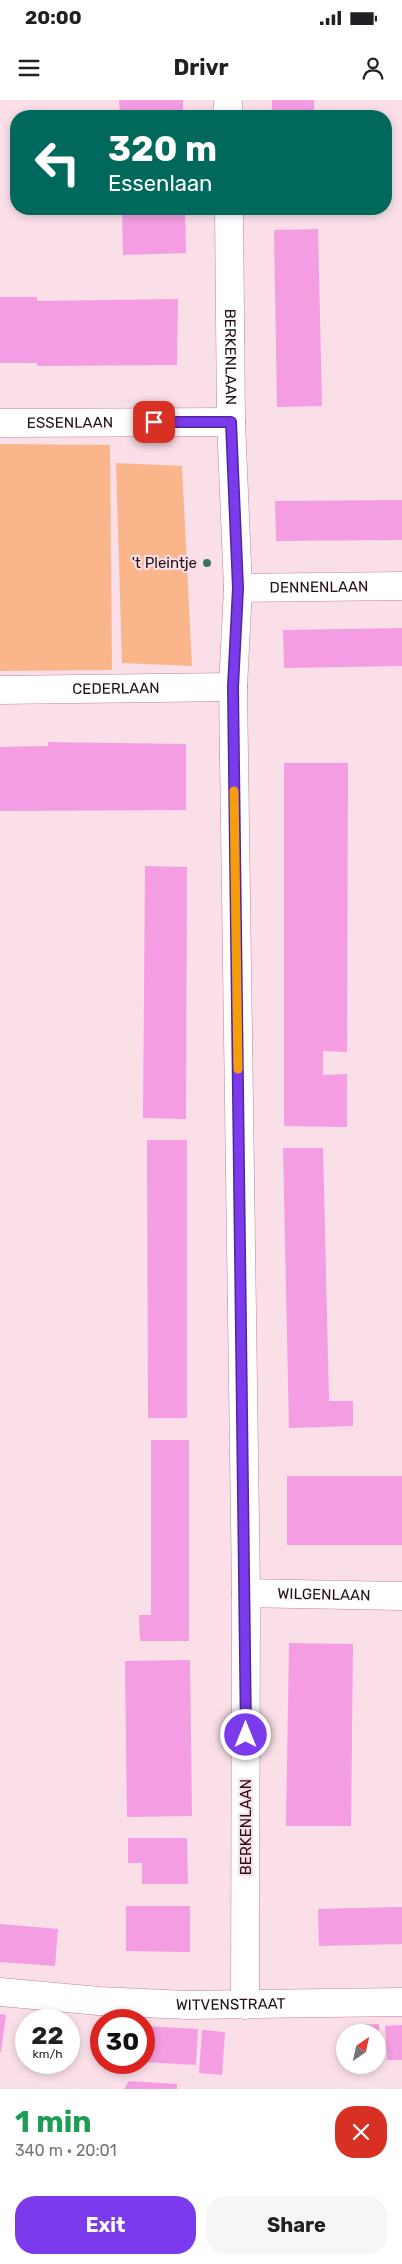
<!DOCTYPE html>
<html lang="en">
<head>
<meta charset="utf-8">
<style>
  :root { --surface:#fff; --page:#f6f6f6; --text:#202124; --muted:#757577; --accent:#7c3aed }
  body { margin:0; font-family:Rubik,sans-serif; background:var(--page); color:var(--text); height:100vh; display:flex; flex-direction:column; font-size:19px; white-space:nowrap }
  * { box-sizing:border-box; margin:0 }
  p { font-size:16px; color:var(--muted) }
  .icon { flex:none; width:28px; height:28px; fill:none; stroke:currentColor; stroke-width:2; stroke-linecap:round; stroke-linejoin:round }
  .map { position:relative; height:1989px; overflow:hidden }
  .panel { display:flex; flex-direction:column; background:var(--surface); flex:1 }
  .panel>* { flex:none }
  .hud { position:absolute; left:10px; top:10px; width:382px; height:105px; border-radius:20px; box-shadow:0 2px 8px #0003; background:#00695c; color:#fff; overflow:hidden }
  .needle { width:32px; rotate:34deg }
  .controls { position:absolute; left:336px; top:1924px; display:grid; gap:10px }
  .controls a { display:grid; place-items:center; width:50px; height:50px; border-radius:50%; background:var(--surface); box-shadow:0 2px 8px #0003; font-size:25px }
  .speed { position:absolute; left:15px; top:1909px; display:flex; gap:10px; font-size:25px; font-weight:700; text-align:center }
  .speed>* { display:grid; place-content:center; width:65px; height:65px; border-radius:50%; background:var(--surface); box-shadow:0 2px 8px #0003; line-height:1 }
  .speed small { font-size:12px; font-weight:400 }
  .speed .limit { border:8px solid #d22; background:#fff; color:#111 }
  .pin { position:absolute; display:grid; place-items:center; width:42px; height:42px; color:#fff; margin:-21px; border-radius:10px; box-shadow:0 2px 8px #0006 }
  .me { position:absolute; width:55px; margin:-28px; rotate:0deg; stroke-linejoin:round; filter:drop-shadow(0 0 4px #0008) }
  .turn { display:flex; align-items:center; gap:18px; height:105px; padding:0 15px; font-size:22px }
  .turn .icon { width:65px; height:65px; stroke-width:2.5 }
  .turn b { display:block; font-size:35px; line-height:42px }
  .round { display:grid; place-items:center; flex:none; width:52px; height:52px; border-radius:20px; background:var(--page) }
  .overview { display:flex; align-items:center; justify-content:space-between; height:85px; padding:0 15px }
  h1 { font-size:30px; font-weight:700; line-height:38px; color:#1e9e55 }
  .action { display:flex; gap:10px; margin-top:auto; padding:10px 15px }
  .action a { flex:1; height:58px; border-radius:20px; background:var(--accent); color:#fff; font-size:20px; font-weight:700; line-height:58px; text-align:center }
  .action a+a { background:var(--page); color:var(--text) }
  .status { display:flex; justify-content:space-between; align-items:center; height:35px; padding:0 25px; background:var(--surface); direction:ltr }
  .status svg { height:14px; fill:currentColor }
  header { display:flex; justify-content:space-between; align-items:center; height:65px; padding:0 15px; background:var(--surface); font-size:22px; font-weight:700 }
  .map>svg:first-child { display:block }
  .green { fill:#fab68a }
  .building { fill:#f49de2 }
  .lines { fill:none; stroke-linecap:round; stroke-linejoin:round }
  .minor-casing { stroke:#bf829a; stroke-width:29 }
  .minor { stroke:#fff; stroke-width:28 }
  .route-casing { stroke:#51269a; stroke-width:12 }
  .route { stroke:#7c3aed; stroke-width:9 }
  .slow { stroke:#f59e0b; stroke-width:9 }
  .poi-dot { fill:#347564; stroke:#fadfe8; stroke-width:2 }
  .labels { text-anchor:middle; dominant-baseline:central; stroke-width:4.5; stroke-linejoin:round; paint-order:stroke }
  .street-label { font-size:15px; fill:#260f19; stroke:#fadfe8 }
  .poi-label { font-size:15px; fill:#260f19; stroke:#fadfe8; text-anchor:end }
</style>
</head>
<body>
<div class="status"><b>20:00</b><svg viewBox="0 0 49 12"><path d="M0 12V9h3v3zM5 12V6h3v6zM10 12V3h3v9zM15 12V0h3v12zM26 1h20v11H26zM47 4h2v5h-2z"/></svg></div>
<header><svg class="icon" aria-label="menu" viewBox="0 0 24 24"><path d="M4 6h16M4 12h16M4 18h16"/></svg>Drivr<svg class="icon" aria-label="person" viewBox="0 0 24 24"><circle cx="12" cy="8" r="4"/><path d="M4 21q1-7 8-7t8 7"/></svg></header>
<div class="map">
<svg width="402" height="1989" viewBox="0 0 402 1989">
  <rect width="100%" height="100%" fill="#fadfe8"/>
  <g class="green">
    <path d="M0,344L110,345L112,570L0,571Z"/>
    <path d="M116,363L182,366L192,566L122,563Z"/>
  </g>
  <g class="building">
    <path d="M119,0H183V16H120Z"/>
    <rect x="272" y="0" width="42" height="16"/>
    <path d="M122,109H185L186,153L123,155Z"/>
    <path d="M318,129L322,306L277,307L274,130Z"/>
    <path d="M0,197H37V201L178,199L177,265L37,266V263H0Z"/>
    <path d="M402,400V440L276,441L275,401Z"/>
    <path d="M402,528V566L284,568L283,530Z"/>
    <path d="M48,642L186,644V710L0,711V647L48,646Z"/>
    <path d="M284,663H348L347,952L323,951V975L347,974V1027L284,1026Z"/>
    <path d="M145,766L187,767L186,1019L143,1018Z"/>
    <path d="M147,1040H187V1318H148Z"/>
    <path d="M283,1048H323L329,1301H353V1326L289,1328Z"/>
    <path d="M151,1340H189V1541H140L139,1515H151Z"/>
    <rect x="287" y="1376" width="115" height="69"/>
    <path d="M289,1543L353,1544L351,1726H286Z"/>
    <path d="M190,1560L192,1716L127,1717L125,1561Z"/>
    <path d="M128,1738H187L188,1784H142V1763H128Z"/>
    <path d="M126,1806H190V1852L126,1851Z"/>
    <path d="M393,1807H402V1844L319,1846L318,1809Z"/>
    <path d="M0,1824L58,1829L55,1866L0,1862Z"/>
    <path d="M0,1914L6,1915L1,1952H0Z"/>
    <path d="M379,1924L380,1961H378V1932H353V1925Z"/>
    <path d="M402,1925V1960H387L385,1926Z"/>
    <path d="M144,1926L198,1929L196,1965L144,1962Z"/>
    <path d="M202,1930L225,1932L222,1975L199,1973Z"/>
    <path d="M129,1981L177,1984V1989H124Z"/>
  </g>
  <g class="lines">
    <defs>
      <g id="minor">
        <path d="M228,0V16"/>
        <path id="s1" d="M229,109L231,322L238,488L233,587L246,1493L245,1905"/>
        <path id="s2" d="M0,323L231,322"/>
        <path id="s3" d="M238,488L402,486"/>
        <path id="s4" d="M0,590L233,587"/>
        <path id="s5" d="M246,1493L402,1496"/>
        <path id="s6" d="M0,1892L99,1901L187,1905L402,1902"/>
      </g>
    </defs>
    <use href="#minor" class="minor-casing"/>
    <use href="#minor" class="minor"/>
  </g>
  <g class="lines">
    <defs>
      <path id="route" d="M154,322H231L238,488L233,587L246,1635"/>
    </defs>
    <use href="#route" class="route-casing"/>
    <use href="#route" class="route"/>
    <path class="slow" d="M234,691L238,969"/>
  </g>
  <circle class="poi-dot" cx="207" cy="463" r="5"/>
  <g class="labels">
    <g class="street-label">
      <text stroke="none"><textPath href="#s1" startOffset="148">BERKENLAAN</textPath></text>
      <text stroke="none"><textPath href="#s2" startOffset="70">ESSENLAAN</textPath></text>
      <text stroke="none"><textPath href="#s3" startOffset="81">DENNENLAAN</textPath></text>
      <text stroke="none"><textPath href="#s4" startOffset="116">CEDERLAAN</textPath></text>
      <text stroke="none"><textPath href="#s5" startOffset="78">WILGENLAAN</textPath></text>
      <text transform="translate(246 1727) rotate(-90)">BERKENLAAN</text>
      <text stroke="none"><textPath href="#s6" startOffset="231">WITVENSTRAAT</textPath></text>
    </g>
    <g class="poi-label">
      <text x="197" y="463">'t Pleintje</text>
    </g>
  </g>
</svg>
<div class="controls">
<a><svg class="needle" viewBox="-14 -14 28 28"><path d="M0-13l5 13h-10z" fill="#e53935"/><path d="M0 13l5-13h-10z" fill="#757577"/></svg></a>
</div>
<div class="speed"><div>22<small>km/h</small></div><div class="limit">30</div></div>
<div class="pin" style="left:154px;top:322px;background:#d93025"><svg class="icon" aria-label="arrive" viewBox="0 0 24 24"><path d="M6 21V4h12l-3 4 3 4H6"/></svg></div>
<svg class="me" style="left:246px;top:1635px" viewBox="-20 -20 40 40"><circle r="17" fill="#7c3aed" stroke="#fff" stroke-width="3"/><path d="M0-11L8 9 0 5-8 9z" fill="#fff"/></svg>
<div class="hud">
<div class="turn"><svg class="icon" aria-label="left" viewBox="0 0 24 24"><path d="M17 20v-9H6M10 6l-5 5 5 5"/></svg><div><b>320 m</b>Essenlaan</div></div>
</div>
</div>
<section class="panel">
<div class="overview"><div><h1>1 min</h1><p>340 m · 20:01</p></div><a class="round" style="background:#d93025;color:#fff"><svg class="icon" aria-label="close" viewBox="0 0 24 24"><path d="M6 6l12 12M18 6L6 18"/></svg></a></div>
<div class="action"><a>Exit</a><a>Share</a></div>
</section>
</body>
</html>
